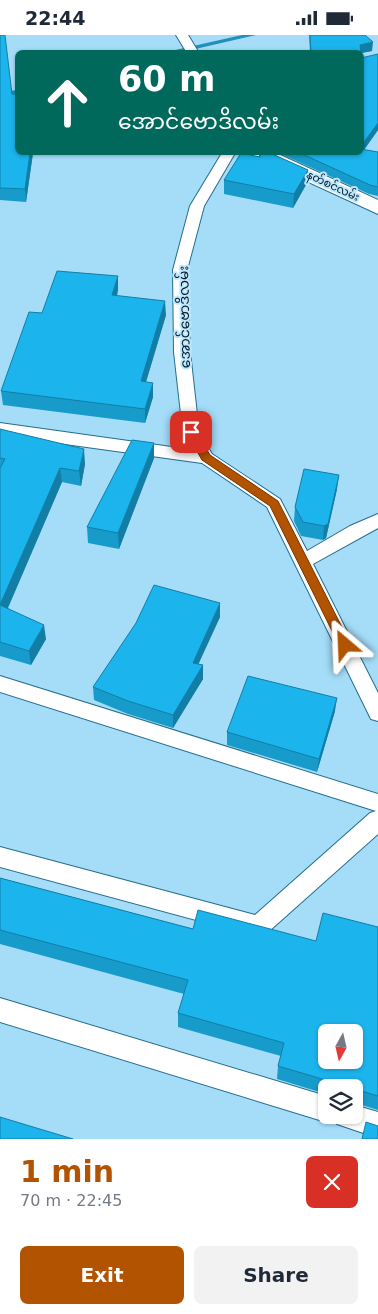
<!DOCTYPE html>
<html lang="en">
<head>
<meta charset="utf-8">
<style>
  :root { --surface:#fff; --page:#f2f2f3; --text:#1f2937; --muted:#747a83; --accent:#b15300 }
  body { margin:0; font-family:"DejaVu Sans","Noto Sans Myanmar",sans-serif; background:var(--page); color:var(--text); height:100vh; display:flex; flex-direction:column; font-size:19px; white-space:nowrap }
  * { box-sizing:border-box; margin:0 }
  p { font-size:16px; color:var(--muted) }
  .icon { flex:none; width:28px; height:28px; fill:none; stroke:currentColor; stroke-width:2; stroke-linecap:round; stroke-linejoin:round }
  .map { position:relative; height:1104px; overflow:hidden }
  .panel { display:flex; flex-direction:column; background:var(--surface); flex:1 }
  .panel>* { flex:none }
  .guide { position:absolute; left:15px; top:15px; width:349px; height:105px; border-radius:8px; box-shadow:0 1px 4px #0004; background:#00695c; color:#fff; overflow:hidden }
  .needle { width:32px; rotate:188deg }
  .buttons { position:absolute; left:318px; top:989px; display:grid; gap:10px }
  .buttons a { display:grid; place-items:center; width:45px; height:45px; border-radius:8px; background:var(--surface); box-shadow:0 1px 4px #0004; font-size:25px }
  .pin { position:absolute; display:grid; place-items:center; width:42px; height:42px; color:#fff; margin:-21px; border-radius:10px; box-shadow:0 2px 8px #0006 }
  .me { position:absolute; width:55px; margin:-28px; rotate:334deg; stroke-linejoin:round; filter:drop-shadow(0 0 4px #0008) }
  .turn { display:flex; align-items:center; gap:18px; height:105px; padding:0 20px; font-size:22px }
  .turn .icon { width:65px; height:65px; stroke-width:2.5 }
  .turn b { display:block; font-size:35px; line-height:42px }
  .round { display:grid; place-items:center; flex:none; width:52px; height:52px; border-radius:8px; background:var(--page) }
  .headline { display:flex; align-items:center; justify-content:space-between; height:85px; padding:0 20px }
  h1 { font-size:30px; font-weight:600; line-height:38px; color:var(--accent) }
  .action { display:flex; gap:10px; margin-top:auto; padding:10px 20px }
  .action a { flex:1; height:58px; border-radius:8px; background:var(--accent); color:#fff; font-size:20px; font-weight:600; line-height:58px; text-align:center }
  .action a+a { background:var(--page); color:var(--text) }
  .status { display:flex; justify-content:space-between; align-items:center; height:35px; padding:0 25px; background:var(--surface); direction:ltr }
  .status svg { height:14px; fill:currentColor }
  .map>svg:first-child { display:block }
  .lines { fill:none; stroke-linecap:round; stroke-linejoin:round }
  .stream { fill:#258fbb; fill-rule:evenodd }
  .lane-casing { stroke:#236d8d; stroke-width:2 }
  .street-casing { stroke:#236d8d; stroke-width:2 }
  .lane { fill:#fff; fill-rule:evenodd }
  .street { fill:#fff; fill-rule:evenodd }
  .wall { fill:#179bcb }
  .shaded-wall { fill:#137ea5 }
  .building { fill:#1bb4ec; stroke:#137ea5; fill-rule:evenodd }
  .route { fill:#b15300; stroke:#733600 }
  .labels { text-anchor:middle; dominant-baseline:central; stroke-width:4; stroke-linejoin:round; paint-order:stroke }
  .far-street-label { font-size:11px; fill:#001a27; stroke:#bfe8fe }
  .street-label { font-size:14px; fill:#001a27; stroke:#bfe8fe }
</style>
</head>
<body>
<div class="status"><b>22:44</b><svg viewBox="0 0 49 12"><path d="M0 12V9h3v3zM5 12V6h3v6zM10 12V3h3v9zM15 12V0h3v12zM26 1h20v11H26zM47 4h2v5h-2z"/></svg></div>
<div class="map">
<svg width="378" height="1104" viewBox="0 0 378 1104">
  <rect width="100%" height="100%" fill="#a5ddf9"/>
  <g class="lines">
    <g class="stream">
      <path d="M242,0H256L178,18H162Z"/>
      <path d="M18,55V59L0,61V57Z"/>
    </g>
    <defs>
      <g id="lane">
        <path d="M176,0H188L199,18H187Z"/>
        <path d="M222,118H235L204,171L187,235L190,317L199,397L212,419L280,464L307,516L350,491L378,479V493L313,529L378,658V686L371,684L267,472L202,428L0,400V388L193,415L183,397L174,317L173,235L190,171Z"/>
        <path d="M0,641L378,759V799L267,898L259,902L0,832V812L255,880L370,778L376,776L0,657Z"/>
        <path d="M0,963L326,1061V1080H354V1070L378,1077V1103L337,1089L335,1083L326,1087L0,987Z"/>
      </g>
      <path id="street" d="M251,118H276L378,165V179L254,122Z"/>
    </defs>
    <use href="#lane" class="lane-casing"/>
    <use href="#street" class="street-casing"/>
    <use href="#lane" class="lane"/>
    <use href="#street" class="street"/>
  </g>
  <g class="wall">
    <path d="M0,0L18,118H33L26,167L0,165Z"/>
    <path d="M309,0H365L372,16L361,18H310Z"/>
    <path d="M378,19V95L364,115L378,117V161L369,159L279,118H361Z"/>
    <path d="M259,118H270L308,135L307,148L293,173L224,159V145L259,122Z"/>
    <path d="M118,241V255L117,261L166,280L146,347L153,362L145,388L3,370L1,356L42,278Z"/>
    <path d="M0,394L85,429L81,451L62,447L8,573L46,604L31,630L0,621Z"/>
    <path d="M154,408V423L119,514L88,508L87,492Z"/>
    <path d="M337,454L326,503L323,505L301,501L294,486L295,472Z"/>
    <path d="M220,582L198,629L203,630V644L173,693L128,679L94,665L93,652Z"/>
    <path d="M335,676L317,737L227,710V697Z"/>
    <path d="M0,843L193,894L316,906L378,892V1075L355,1068L354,1069V1052H326V1059L277,1044L278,1031L281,1021L178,992V978L184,959L0,909Z"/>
  </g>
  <g class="shaded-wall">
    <path d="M373,7L372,16L361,18H360V10Z"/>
    <path d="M378,88V95L358,123L361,118V111Z"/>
    <path d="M30,118H33L26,167L25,154Z"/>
    <path d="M308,135L307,148L293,173L294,159Z"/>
    <path d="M118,241V255L113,274L112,260Z"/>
    <path d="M165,266L166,280L142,360L141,346Z"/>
    <path d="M153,348V362L145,388V374Z"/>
    <path d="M154,408V423L119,514L118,498Z"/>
    <path d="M84,414L85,429L81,451L79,436Z"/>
    <path d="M60,433L62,447L3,584L0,570Z"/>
    <path d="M339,440L337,454L326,503L323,505L324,491Z"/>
    <path d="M220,568V582L193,641V628Z"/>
    <path d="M44,590L46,604L31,630L29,616Z"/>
    <path d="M203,630V644L173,693V680Z"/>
    <path d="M337,663L335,676L317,737L319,724Z"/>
    <path d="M358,1055L355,1068L354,1069V1064L355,1058Z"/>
  </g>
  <g class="building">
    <path d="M0,0H5L12,59H18V118H30L25,154L0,153Z"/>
    <path d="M310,0H365L373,7L360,10L361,18H311Z"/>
    <path d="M378,19V88L361,111V23Z"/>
    <path d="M361,114L378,117V152L370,150L300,118H361Z"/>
    <path d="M241,118L260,122V118H270L308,135L294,159L224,145Z"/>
    <path d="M57,236L118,241L112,260L165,266L141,346L153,348L145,374L1,356L29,277L42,278Z"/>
    <path d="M0,394L84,414L79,436L60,433L0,570L44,590L29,616L0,607V433L5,424L0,423Z"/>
    <path d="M132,405L154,408L118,498L87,492Z"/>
    <path d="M304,434L339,440L328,489L324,491L303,487L295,472Z"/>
    <path d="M154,550L220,568L193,628L203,630L173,680L128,666L93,652L136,588Z"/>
    <path d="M248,641L337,663L319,724L227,697Z"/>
    <path d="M0,843L193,894L198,875L316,906L323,878L378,892V1061L358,1055L355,1058L354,1057V1052H337L331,1051L329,1046L278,1031L284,1008L178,978L188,945L0,895ZM326,998H354V1025H326Z"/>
    <path d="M0,1082L73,1104H0Z"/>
    <path d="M366,1087L378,1091V1104H362Z"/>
  </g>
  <path class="route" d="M191,394L195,395L210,420L278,466L351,610L349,614H341L270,471L202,425L186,397Z"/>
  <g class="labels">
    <g class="far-street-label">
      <text transform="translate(333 151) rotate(25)">နတ်စင်လမ်း</text>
    </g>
    <g class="street-label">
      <text transform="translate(184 282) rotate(-91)">အောင်ဗောဒိလမ်း</text>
    </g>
  </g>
</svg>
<div class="buttons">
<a><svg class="needle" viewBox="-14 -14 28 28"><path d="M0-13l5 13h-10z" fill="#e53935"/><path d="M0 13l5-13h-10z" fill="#747a83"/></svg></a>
<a><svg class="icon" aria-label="layers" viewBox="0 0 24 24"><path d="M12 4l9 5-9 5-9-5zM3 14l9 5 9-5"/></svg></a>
</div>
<div class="pin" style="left:191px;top:397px;background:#d93025"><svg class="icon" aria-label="arrive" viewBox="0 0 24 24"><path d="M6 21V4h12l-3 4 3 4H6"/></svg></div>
<svg class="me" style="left:345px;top:610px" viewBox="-20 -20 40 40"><path d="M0-17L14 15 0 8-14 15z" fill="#b15300" stroke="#fff" stroke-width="4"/></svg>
<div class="guide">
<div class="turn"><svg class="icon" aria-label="ahead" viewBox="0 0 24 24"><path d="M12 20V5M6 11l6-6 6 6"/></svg><div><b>60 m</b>အောင်ဗောဒိလမ်း</div></div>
</div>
</div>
<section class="panel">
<div class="headline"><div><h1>1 min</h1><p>70 m · 22:45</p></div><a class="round" style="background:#d93025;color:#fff"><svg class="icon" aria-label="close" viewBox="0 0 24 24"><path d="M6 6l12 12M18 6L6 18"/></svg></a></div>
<div class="action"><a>Exit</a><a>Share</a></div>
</section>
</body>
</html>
